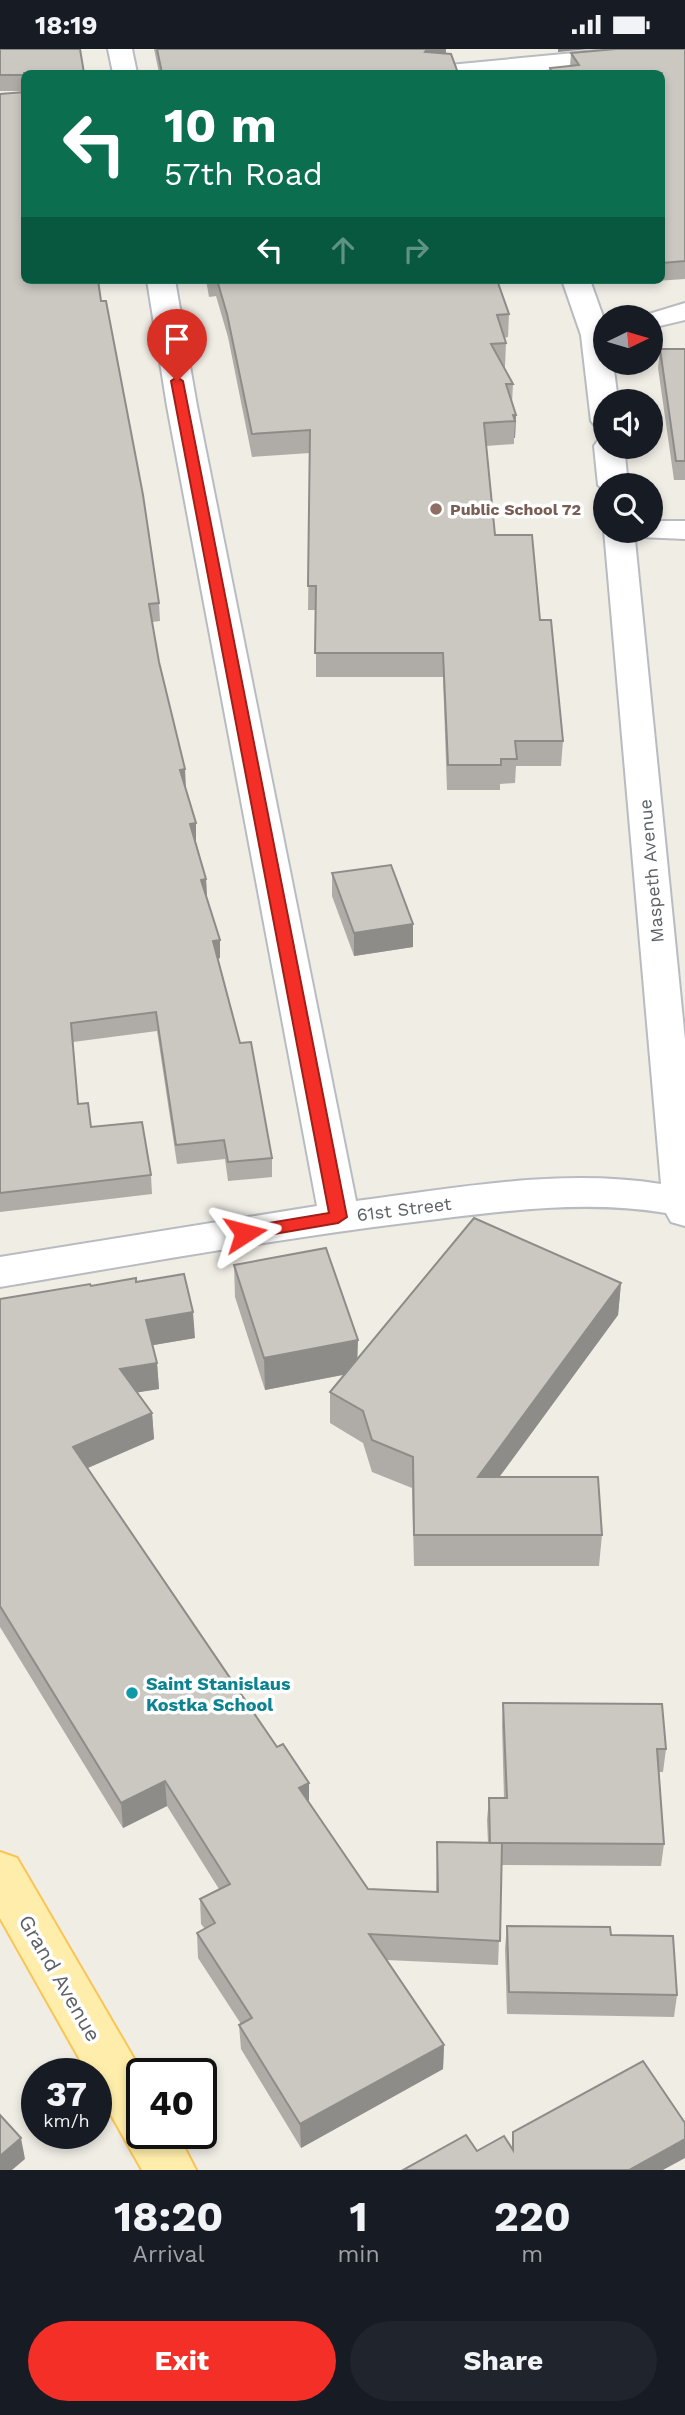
<!DOCTYPE html>
<html lang="en">
<head>
<meta charset="utf-8">
<style>
  :root { --surface:#171b24; --page:#20242c; --text:#f1f3f6; --muted:#9ea1a6; --accent:#f42f27 }
  body { margin:0; font-family:"Work Sans",sans-serif; background:var(--page); color:var(--text); height:100vh; display:flex; flex-direction:column; font-size:26px; white-space:nowrap }
  * { box-sizing:border-box; margin:0 }
  p { font-size:23px; color:var(--muted) }
  .icon { flex:none; width:38px; height:38px; fill:none; stroke:currentColor; stroke-width:2; stroke-linecap:round; stroke-linejoin:round }
  .map { position:relative; height:2121px; overflow:hidden }
  .details { display:flex; flex-direction:column; background:var(--surface); flex:1 }
  .details>* { flex:none }
  .hud { position:absolute; left:21px; top:21px; width:644px; height:214px; border-radius:10px; box-shadow:0 4px 10px #0003; background:#0b6e4f; color:#fff; overflow:hidden }
  .needle { width:46px; rotate:85deg }
  .controls { position:absolute; left:593px; top:256px; display:grid; gap:14px }
  .controls a { display:grid; place-items:center; width:70px; height:70px; border-radius:50%; background:var(--surface); box-shadow:0 4px 10px #0003; font-size:35px }
  .speed { position:absolute; left:21px; top:2009px; display:flex; gap:14px; font-size:35px; font-weight:700; text-align:center }
  .speed>* { display:grid; place-content:center; width:91px; height:91px; border-radius:50%; background:var(--surface); box-shadow:0 4px 10px #0003; line-height:1 }
  .speed small { font-size:18px; font-weight:400 }
  .speed .limit { border:4px solid #111; border-radius:10px; background:#fff; color:#111 }
  .pin { position:absolute; display:grid; place-items:center; width:60px; height:60px; color:#fff; margin:-72px -30px; border-radius:50% 50% 50% 0; rotate:-45deg; box-shadow:0 0 7px #0007 }
  .pin .icon { rotate:45deg }
  .me { position:absolute; width:77px; margin:-38px; rotate:81deg; stroke-linejoin:round; filter:drop-shadow(0 0 5px #0008) }
  .turn { display:flex; align-items:center; gap:24px; height:147px; padding:0 28px; font-size:32px }
  .turn .icon { width:91px; height:91px; stroke-width:2.5 }
  .turn b { display:block; font-size:49px; line-height:60px }
  .lanes { display:flex; align-items:center; height:66px; padding:0 28px; background:#0003; justify-content:center; gap:35px; direction:ltr }
  .lanes .off { opacity:.35 }
  .eta { display:flex; justify-content:space-evenly; align-items:center; height:119px; text-align:center }
  .eta b { font-size:42px; font-weight:700; line-height:49px }
  .cta { display:flex; gap:14px; margin-top:auto; padding:14px 28px }
  .cta a { flex:1; height:80px; border-radius:42px; background:var(--accent); color:#fff; font-size:28px; font-weight:700; line-height:80px; text-align:center }
  .cta a+a { background:var(--page); color:var(--text) }
  .status { display:flex; justify-content:space-between; align-items:center; height:49px; padding:0 35px; background:var(--surface); direction:ltr }
  .status svg { height:19px; fill:currentColor }
  .map>svg:first-child { display:block }
  .lines { fill:none; stroke-linecap:round; stroke-linejoin:round }
  .minor-casing { stroke:#b8bbc0; stroke-width:4 }
  .major-casing { stroke:#fac554; stroke-width:4 }
  .minor { fill:#fff; fill-rule:evenodd }
  .major { fill:#ffeeab; fill-rule:evenodd }
  .wall { fill:#afaca7 }
  .shaded-wall { fill:#8e8c88 }
  .building { fill:#cbc8c2; stroke:#8e8c88; stroke-width:2 }
  .route { fill:#f42f27; stroke:#9f1f19; stroke-width:2 }
  .education-dot { fill:#8d6e63; stroke:#fff; stroke-width:2.5 }
  .culture-dot { fill:#0f9aa8; stroke:#fff; stroke-width:2.5 }
  .labels { text-anchor:middle; dominant-baseline:central; stroke-width:7; stroke-linejoin:round; paint-order:stroke }
  .far-education-label { font-size:16px; font-weight:bold; fill:#785e54; stroke:#fff; text-anchor:start }
  .street-label { font-size:18px; fill:#5d6267; stroke:#fff }
  .culture-label { font-size:18px; font-weight:bold; fill:#0d838f; stroke:#fff; text-anchor:start }
  .near-street-label { font-size:21px; fill:#5d6267; stroke:#fff }
</style>
</head>
<body>
<div class="status"><b>18:19</b><svg viewBox="0 0 49 12"><path d="M0 12V9h3v3zM5 12V6h3v6zM10 12V3h3v9zM15 12V0h3v12zM26 1h20v11H26zM47 4h2v5h-2z"/></svg></div>
<div class="map">
<svg width="685" height="2121" viewBox="0 0 685 2121">
  <rect width="100%" height="100%" fill="#f0ede5"/>
  <g class="lines">
    <defs>
      <g id="minor">
        <path d="M108,0H132L137,24H113Z"/>
        <path d="M616,0H685V8L513,24H427L430,19L439,17Z"/>
        <path d="M147,231H175L197,357L356,1152C456,1139 561,1119 661,1135L604,481L606,478V481H634L685,991V1177L671,1173L666,1164C582,1150 497,1163 413,1173C275,1190 137,1215 0,1238V1208L317,1157L167,357Z"/>
        <path d="M562,231H590L606,276V313H613L618,352H606V381L596,378L591,372L581,286Z"/>
        <path d="M685,254V271L651,279V268H639Z"/>
        <path d="M606,389V397H624L628,436H606V443L598,436L594,397L598,391Z"/>
        <path d="M651,472H685V490L640,488L636,481H651Z"/>
      </g>
      <path id="major" d="M0,1803L17,1809L143,2025L142,2084H177L196,2121H142L96,2039V2025H88L0,1869Z"/>
    </defs>
    <use href="#minor" class="minor-casing"/>
    <use href="#major" class="major-casing"/>
    <use href="#minor" class="minor"/>
    <use href="#major" class="major"/>
  </g>
  <g class="wall">
    <path d="M0,0L84,24L24,42H0Z"/>
    <path d="M154,0H446L445,5L458,24H159Z"/>
    <path d="M685,0V230L641,233L640,231H662V24H550V19L570,17L571,4Z"/>
    <path d="M0,45L101,252L159,554L160,572L152,573L159,613L185,720V739L196,793L206,830L207,849L220,909L218,910L240,994L272,1109V1128L228,1132L225,1110L177,1115L157,982L73,993L78,1055L91,1078L151,1126L152,1145L0,1163Z"/>
    <path d="M206,231H497L509,265L508,288L504,289L506,294L505,318H504L513,335L512,354L516,366L515,389H514V395L486,397L495,486L540,571L563,692L561,717H516L515,734L500,735V741H447L443,628H316V561H308L310,404L252,408L228,288L216,247L209,248Z"/>
    <path d="M660,300H685V431H674L658,319Z"/>
    <path d="M332,824L413,875V898L354,907L332,847Z"/>
    <path d="M234,1216L357,1309L621,1234L618,1266L499,1428L602,1486L599,1517H414L412,1439L372,1423L363,1394L330,1374V1343L343,1326L265,1341L235,1248Z"/>
    <path d="M136,1233L195,1289L153,1296L157,1314L159,1340L137,1343L152,1364L154,1390L88,1419L309,1753L368,1840L436,1843L437,1793L488,1794L487,1771L489,1749H504L502,1676L503,1654L666,1700L663,1723H659L664,1795L661,1817L502,1816L498,1916L386,1911L444,1996L443,2020L301,2099L241,2000L239,1976L241,1975L198,1909L197,1884L205,1880L201,1875L200,1850L219,1840L167,1757L123,1779L0,1578V1250L91,1237Z"/>
    <path d="M507,1877L611,1886L677,1946L674,1968L507,1965L505,1899Z"/>
  </g>
  <g class="shaded-wall">
    <path d="M427,0H446L445,14L425,3Z"/>
    <path d="M558,0H589L558,3Z"/>
    <path d="M513,366H516L515,389H514L515,372Z"/>
    <path d="M185,720L186,739L181,740L180,721Z"/>
    <path d="M196,774V793H191L190,775Z"/>
    <path d="M206,830L207,849L201,831Z"/>
    <path d="M413,875V898L354,907V884Z"/>
    <path d="M220,891V909L214,910L213,892Z"/>
    <path d="M621,1234L618,1266L476,1460L478,1428Z"/>
    <path d="M193,1263L195,1289L148,1297L146,1271Z"/>
    <path d="M358,1291L357,1323L265,1341L264,1309Z"/>
    <path d="M157,1314L159,1340L122,1346L120,1320Z"/>
    <path d="M152,1364L154,1390L76,1424L73,1398Z"/>
    <path d="M165,1732L167,1757L123,1779L121,1754Z"/>
    <path d="M309,1734V1759L299,1739Z"/>
    <path d="M444,1996L443,2020L301,2099L300,2075Z"/>
    <path d="M21,2089L25,2110L12,2121H0V2107Z"/>
    <path d="M685,2090V2109L663,2121H629Z"/>
  </g>
  <g class="building">
    <path d="M0,0H80L84,24H24V26H0Z"/>
    <path d="M157,0H427L425,3L451,5L458,24H162Z"/>
    <path d="M616,0H685V212L662,214V24H552L550,19L579,16L571,4Z"/>
    <path d="M24,43V231H98L101,252H106L143,446L159,554L149,555L159,613L185,720L180,721L196,774L190,775L206,830L201,831L220,891L213,892L240,994L251,993L272,1109L228,1113L224,1091L176,1096L156,963L71,974L78,1055L88,1054L91,1078L142,1073L151,1126L0,1144V45Z"/>
    <path d="M217,231H497L509,265L497,266L506,294L491,295L513,335H506L516,366H513L515,372L484,374L495,486H532L540,571H551L563,692H515L517,710H501V716H448L443,604H315L316,537H308L310,381L252,385L227,265Z"/>
    <path d="M660,300H685V412H676Z"/>
    <path d="M391,816L413,875L354,884L332,824Z"/>
    <path d="M474,1169L621,1234L478,1428H598L602,1486H414L413,1408L372,1391L363,1362L330,1343Z"/>
    <path d="M326,1199L358,1291L264,1309L234,1216Z"/>
    <path d="M184,1225L193,1263L146,1271L157,1314L120,1320L152,1364L73,1398L277,1698L283,1695L309,1734L299,1739L368,1840L438,1843L437,1793L502,1794L500,1892L369,1885L444,1996L300,2075L239,1976L252,1969L197,1884L215,1874L200,1850L230,1835L165,1732L121,1754L0,1557V1250L90,1235L91,1237L136,1229V1233Z"/>
    <path d="M503,1654L662,1655L666,1700H657L664,1795L490,1794L489,1749H507Z"/>
    <path d="M507,1877L610,1878L611,1886L673,1887L677,1946L509,1943Z"/>
    <path d="M643,2012L685,2074V2090L629,2121H403L466,2086L477,2102L504,2087L513,2101V2083Z"/>
    <path d="M0,2066L21,2089L0,2107Z"/>
  </g>
  <path class="route" d="M177,328L183,332L347,1168L338,1174L245,1190L239,1188L237,1184L239,1179L329,1164L171,332Z"/>
  <circle class="education-dot" cx="436" cy="460" r="7"/>
  <circle class="culture-dot" cx="132" cy="1644" r="7"/>
  <g class="labels">
    <g class="far-education-label">
      <text x="450" y="460">Public School 72</text>
    </g>
    <g class="street-label">
      <text transform="translate(651 822) rotate(-95)">Maspeth Avenue</text>
      <text transform="translate(404 1160) rotate(-7)">61st Street</text>
    </g>
    <g class="culture-label">
      <text x="146" y="1634">Saint Stanislaus<tspan x="146" dy="21">Kostka School</tspan></text>
    </g>
    <g class="near-street-label">
      <text transform="translate(60 1929) rotate(60)">Grand Avenue</text>
    </g>
  </g>
</svg>
<div class="controls">
<a><svg class="needle" viewBox="-14 -14 28 28"><path d="M0-13l5 13h-10z" fill="#e53935"/><path d="M0 13l5-13h-10z" fill="#9ea1a6"/></svg></a>
<a><svg class="icon" aria-label="sound" viewBox="0 0 24 24"><path d="M4 9h4l5-4v14l-5-4H4zM17 9q2 3 0 6"/></svg></a>
<a><svg class="icon" aria-label="search" viewBox="0 0 24 24"><circle cx="10" cy="10" r="6"/><path d="M15 15l6 6"/></svg></a>
</div>
<div class="speed"><div>37<small>km/h</small></div><div class="limit">40</div></div>
<div class="pin" style="left:177px;top:332px;background:#d93025"><svg class="icon" aria-label="arrive" viewBox="0 0 24 24"><path d="M6 21V4h12l-3 4 3 4H6"/></svg></div>
<svg class="me" style="left:245px;top:1184px" viewBox="-20 -20 40 40"><path d="M0-17L14 15 0 8-14 15z" fill="#f42f27" stroke="#fff" stroke-width="4"/></svg>
<div class="hud">
<div class="turn"><svg class="icon" aria-label="left" viewBox="0 0 24 24"><path d="M17 20v-9H6M10 6l-5 5 5 5"/></svg><div><b>10 m</b>57th Road</div></div>
<div class="lanes"><svg class="icon" aria-label="left" viewBox="0 0 24 24"><path d="M17 20v-9H6M10 6l-5 5 5 5"/></svg><svg class="icon off" aria-label="ahead" viewBox="0 0 24 24"><path d="M12 20V5M6 11l6-6 6 6"/></svg><svg class="icon off" aria-label="right" viewBox="0 0 24 24"><path d="M7 20v-9h11M14 6l5 5-5 5"/></svg></div>
</div>
</div>
<section class="details">
<div class="eta">
<div><b>18:20</b><p>Arrival</p></div>
<div><b>1</b><p>min</p></div>
<div><b>220</b><p>m</p></div>
</div>
<div class="cta"><a>Exit</a><a>Share</a></div>
</section>
</body>
</html>
